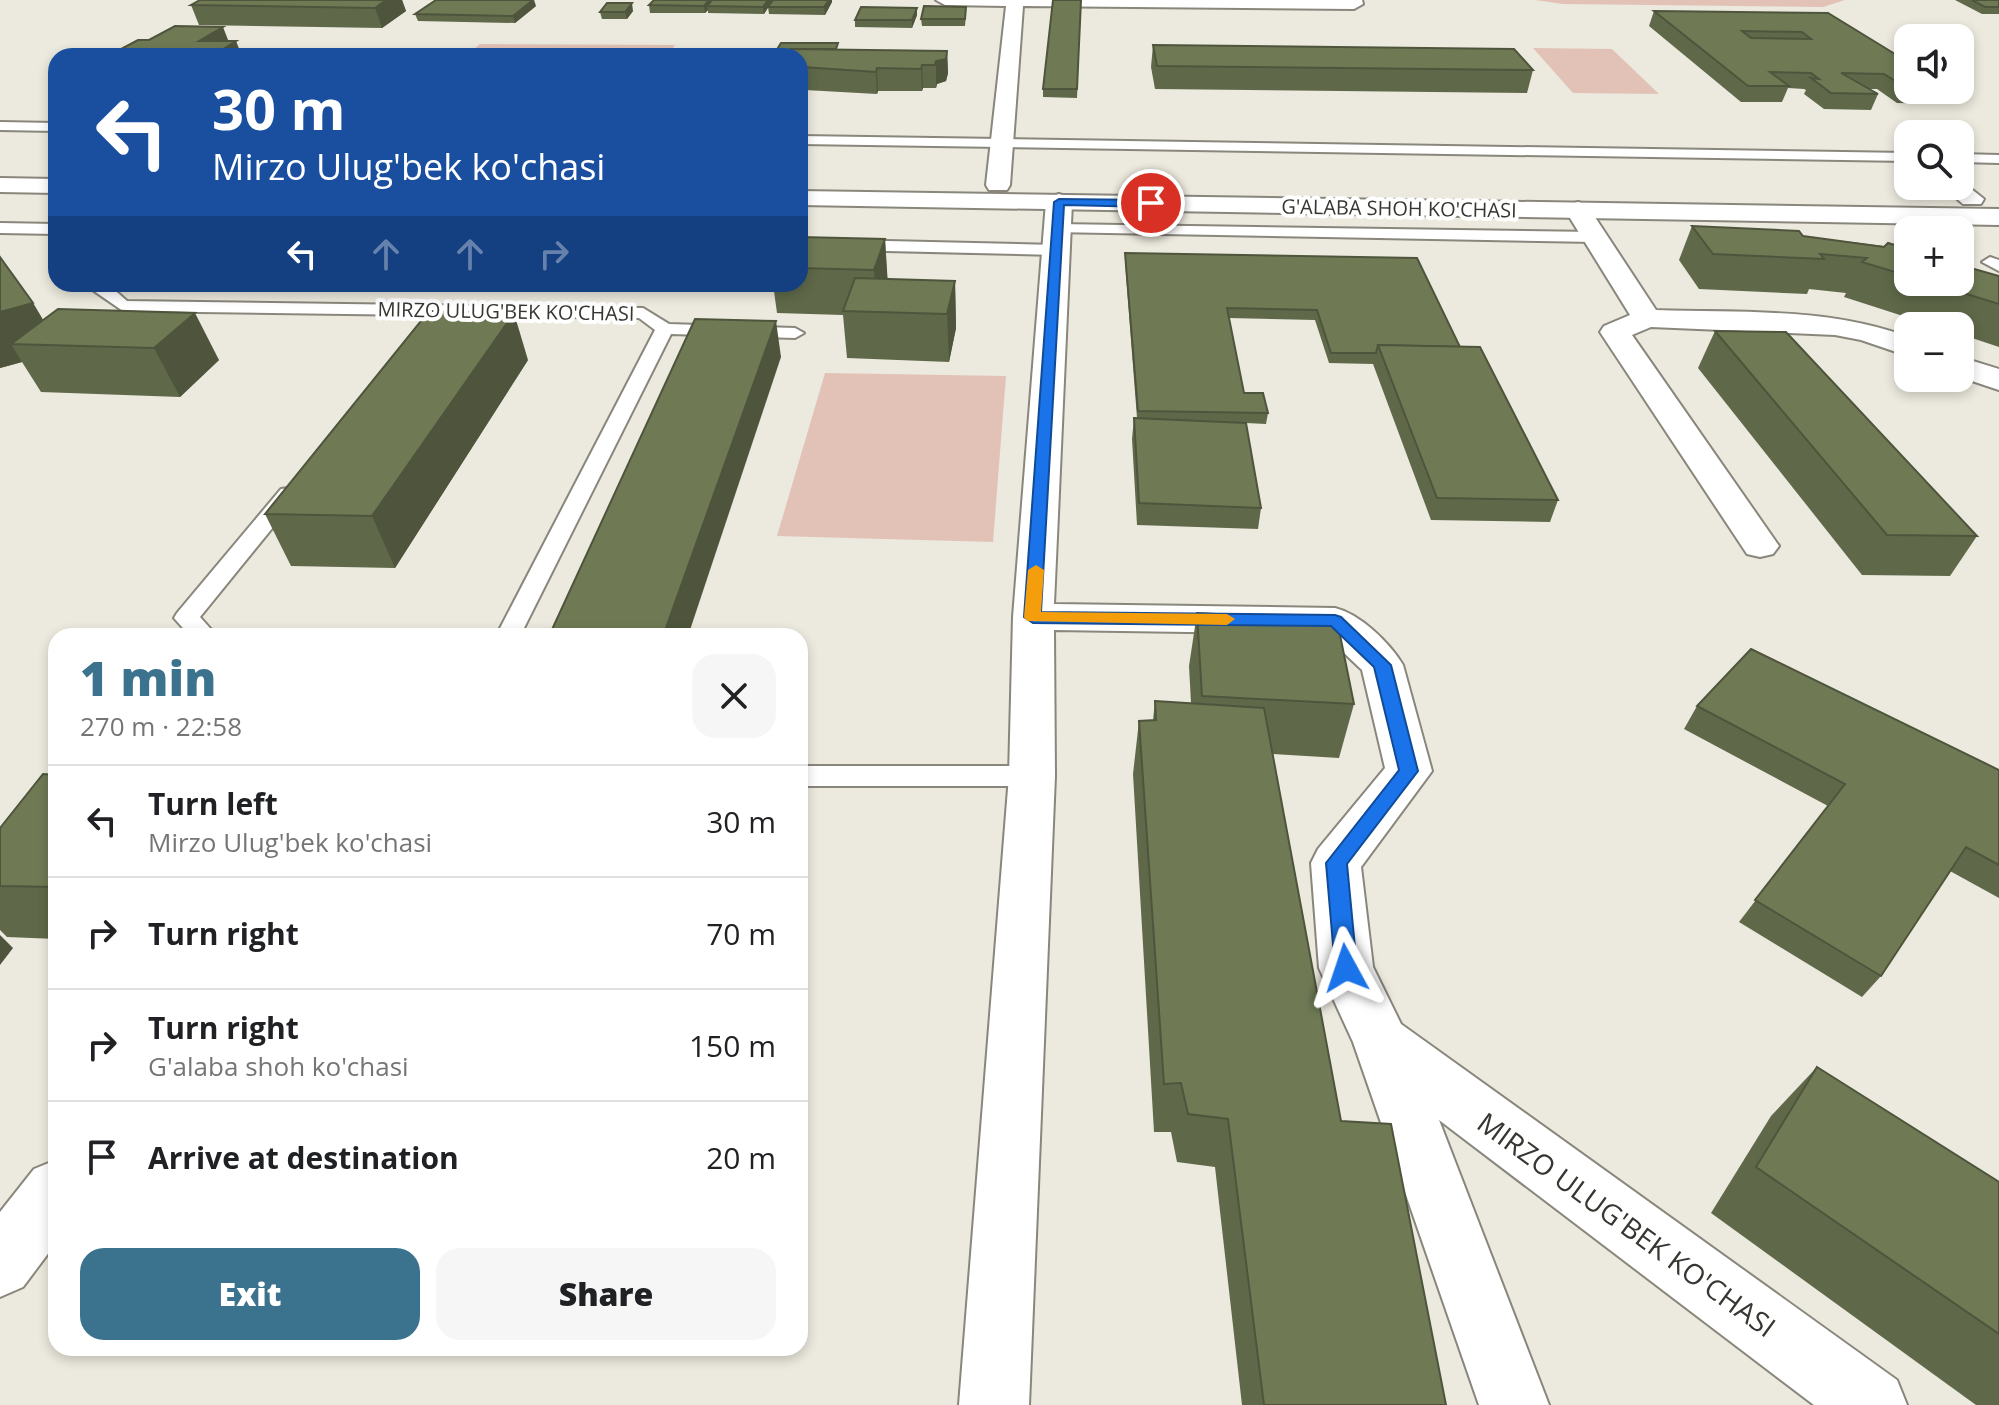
<!DOCTYPE html>
<html lang="en">
<head>
<meta charset="utf-8">
<style>
  :root { --surface:#fff; --page:#f6f6f6; --text:#202124; --muted:#757577; --line:#e0e0e0; --accent:#3b728d }
  body { margin:0; font-family:"Open Sans",sans-serif; background:var(--page); color:var(--text); height:100vh; display:flex; flex-direction:column; font-size:30px; white-space:nowrap }
  * { box-sizing:border-box; margin:0 }
  p { font-size:26px; color:var(--muted) }
  .icon { flex:none; width:44px; height:44px; fill:none; stroke:currentColor; stroke-width:2; stroke-linecap:round; stroke-linejoin:round }
  .map { position:relative; flex:1; overflow:hidden }
  .sheet { position:absolute; left:48px; top:628px; width:760px; height:728px; display:flex; flex-direction:column; background:var(--surface); border-radius:24px; box-shadow:0 4px 12px #0003 }
  .sheet>* { flex:none }
  .hud { position:absolute; left:48px; top:48px; width:760px; height:244px; border-radius:24px; box-shadow:0 4px 12px #0003; background:#1a4fa0; color:#fff; overflow:hidden }
  .controls { position:absolute; left:1894px; top:24px; display:grid; gap:16px }
  .controls a { display:grid; place-items:center; width:80px; height:80px; border-radius:16px; background:var(--surface); box-shadow:0 4px 12px #0003; font-size:40px }
  .pin { position:absolute; display:grid; place-items:center; width:68px; height:68px; color:#fff; margin:-34px; border:4px solid #fff; border-radius:50%; box-shadow:0 2px 8px #0007 }
  .me { position:absolute; width:88px; margin:-44px; rotate:355deg; stroke-linejoin:round; filter:drop-shadow(0 0 6px #0008) }
  .turn { display:flex; align-items:center; gap:28px; height:168px; padding:0 32px; font-size:36px }
  .turn .icon { width:104px; height:104px; stroke-width:2.5 }
  .turn b { display:block; font-size:56px; line-height:68px }
  .lanes { display:flex; align-items:center; height:76px; padding:0 32px; background:#0003; justify-content:center; gap:40px; direction:ltr }
  .lanes .off { opacity:.35 }
  .round { display:grid; place-items:center; flex:none; width:84px; height:84px; border-radius:24px; background:var(--page) }
  .head { display:flex; align-items:center; justify-content:space-between; height:136px; padding:0 32px }
  h1 { font-size:48px; font-weight:800; line-height:60px; color:var(--accent) }
  .button { display:flex; gap:16px; margin-top:auto; padding:16px 32px }
  .button a { flex:1; height:92px; border-radius:24px; background:var(--accent); color:#fff; font-size:32px; font-weight:800; line-height:92px; text-align:center }
  .button a+a { background:var(--page); color:var(--text) }
  ul { padding:0; list-style:none }
  li { display:flex; align-items:center; gap:24px; height:112px; padding:0 32px; border-top:2px solid var(--line) }
  li div { flex:1 }
  li b { display:block; font-size:30px }
  li em { font-style:normal }
  .map>svg:first-child { display:block }
  .green { fill:#e2c2b7 }
  .lines { fill:none; stroke-linecap:round; stroke-linejoin:round }
  .service-casing { stroke:#89867c; stroke-width:4 }
  .minor-casing { stroke:#89867c; stroke-width:4 }
  .primary-casing { stroke:#89867c; stroke-width:4 }
  .service { fill:#fff; fill-rule:evenodd }
  .minor { fill:#fff; fill-rule:evenodd }
  .primary { fill:#fff; fill-rule:evenodd }
  .wall { fill:#5f6949 }
  .shaded-wall { fill:#4e553c }
  .building { fill:#6f7a55; stroke:#4e553c; stroke-width:2; fill-rule:evenodd }
  .route { fill:#1a73e8; stroke:#114b97; stroke-width:2 }
  .slow { fill:#f59e0b }
  .labels { text-anchor:middle; dominant-baseline:central; stroke-width:8; stroke-linejoin:round; paint-order:stroke }
  .far-street-label { font-size:20px; fill:#373631; stroke:#fff }
  .near-street-label { font-size:28px; fill:#373631; stroke:#fff }
</style>
</head>
<body>
<div class="map">
<svg width="1999" height="1405" viewBox="0 0 1999 1405">
  <rect width="100%" height="100%" fill="#ece9de"/>
  <g class="green">
    <path d="M1535,0H1845L1823,7L1563,4Z"/>
    <path d="M480,44L675,45L667,56H466Z"/>
    <path d="M1533,48L1612,49L1659,94L1573,93Z"/>
    <path d="M825,373L1006,376L993,542L777,536Z"/>
  </g>
  <g class="lines">
    <defs>
      <g id="service">
        <path d="M0,122L56,123V131L0,130Z"/>
        <path d="M800,136L1908,153V161L800,144Z"/>
        <path d="M1960,154L1999,155V163L1960,162Z"/>
        <path d="M0,223L56,224V234L0,233Z"/>
        <path d="M1057,224L1595,232L1603,237L1595,242L1052,232L1049,229Z"/>
        <path d="M800,239L1056,245L1064,250L1056,255L800,249Z"/>
        <path d="M1990,257L1999,260V271L1982,262Z"/>
        <path d="M94,284H111L110,286L127,301L643,308L669,324L795,328L804,333L795,338L671,334L520,636H496L655,330L639,318L123,311L94,291Z"/>
        <path d="M289,488L300,494L200,617L217,636H190L174,618L177,613L281,489Z"/>
        <path d="M800,766H1032L1042,769L1046,776L1042,783L1032,786H800Z"/>
      </g>
      <g id="minor">
        <path d="M936,0H1362L1363,4L1354,9L1023,6L1010,185L1007,190H989L986,185L1006,6L945,5Z"/>
        <path d="M1960,180L1984,199L1981,204H1963L1942,186H1960Z"/>
        <path d="M1059,194L1068,197L1072,202L1054,604L1335,608C1360,614 1390,643 1403,665L1432,771L1361,867L1373,967L1401,1024L1897,1380L1907,1405H1814L1439,1120L1549,1405H1479L1353,1042L1319,968L1311,863L1318,849L1385,768L1362,670L1324,634L1054,630L1055,776L1029,1405H959L1009,776L1013,617L1046,202L1050,197Z"/>
        <path d="M1578,202L1587,205L1656,310C1740,313 1829,307 1908,337V356L1861,340L1835,335L1651,327L1632,335L1779,546L1773,554L1760,557L1747,554L1600,332L1604,326L1630,315L1565,210L1569,205Z"/>
        <path d="M1960,357L1999,369V390L1960,377Z"/>
        <path d="M56,1160V1243L23,1287L0,1297V1212L34,1169Z"/>
      </g>
      <g id="primary">
        <path d="M0,178L56,179V193L0,192Z"/>
        <path d="M800,191L1999,209V225L800,205Z"/>
      </g>
    </defs>
    <use href="#service" class="service-casing"/>
    <use href="#minor" class="minor-casing"/>
    <use href="#primary" class="primary-casing"/>
    <use href="#service" class="service"/>
    <use href="#minor" class="minor"/>
    <use href="#primary" class="primary"/>
  </g>
  <g class="wall">
    <path d="M200,0H402L406,11L382,28L199,25L191,5Z"/>
    <path d="M1081,0L1077,98L1043,97V89Z"/>
    <path d="M1955,0H1999V14H1982Z"/>
    <path d="M772,1L832,2L825,15L769,14L768,7L764,14L708,13V10L705,13H650L649,5Z"/>
    <path d="M536,6L515,23L418,21L415,14Z"/>
    <path d="M633,11L627,19H602L600,12Z"/>
    <path d="M1654,11L1828,13L1908,62V90H1948L1941,104L1897,103L1877,89H1870L1878,94L1871,110L1824,109L1804,94L1806,90L1804,89L1788,88L1782,102H1741L1649,26Z"/>
    <path d="M966,14L965,26H922L921,19Z"/>
    <path d="M917,15L912,28L855,27V20Z"/>
    <path d="M1153,45L1533,70L1527,93L1155,89L1151,67Z"/>
    <path d="M839,50L947,51L948,73L946,81L937,84L936,88H923L922,91H878L877,94L805,90V86H800V56Z"/>
    <path d="M1692,226L1803,236L1908,249V282H1960L1999,276V347L1960,334V326H1934L1844,297L1846,293L1809,289L1807,294L1699,289L1679,260Z"/>
    <path d="M800,237L885,239L887,279L955,281L956,328L949,362L847,358L843,315L777,313L773,284H800Z"/>
    <path d="M1125,253L1460,347L1558,500L1550,522L1431,520L1373,364L1329,363L1315,320L1229,318L1244,393L1268,413L1266,424L1246,423L1261,508L1258,529L1137,525L1132,439L1134,418H1137L1125,262Z"/>
    <path d="M0,257L33,303L43,320L219,360L180,397L41,392L22,362L0,368Z"/>
    <path d="M1715,331L1977,536L1950,576L1862,575L1698,368Z"/>
    <path d="M528,360L395,568L291,566L265,514Z"/>
    <path d="M1197,613L1354,704L1339,758L1273,754L1341,1121L1446,1405H1242L1215,1167L1177,1162L1171,1132H1154L1133,774L1139,721L1153,720L1155,701L1191,703L1189,666Z"/>
    <path d="M1697,706L1999,770V898L1950,871L1881,976L1862,997L1739,922L1828,806L1684,729Z"/>
    <path d="M56,775V939L7,937L0,930V886Z"/>
    <path d="M1817,1067L1999,1182V1405H1976L1711,1213L1771,1116Z"/>
  </g>
  <g class="shaded-wall">
    <path d="M386,0H402L406,11L382,28L375,8Z"/>
    <path d="M534,0L536,6L515,23L513,16Z"/>
    <path d="M709,0H715L707,6L708,10L705,13L704,6Z"/>
    <path d="M768,0H772V2L764,14L763,7Z"/>
    <path d="M829,0H832V2L825,15L824,7Z"/>
    <path d="M632,3L633,11L627,19L625,12Z"/>
    <path d="M917,8V15L912,28V20Z"/>
    <path d="M223,27L230,45L236,41L242,56H206L199,41Z"/>
    <path d="M947,51L948,73L946,81L937,84L936,88V61Z"/>
    <path d="M922,65L923,88L922,91L921,69Z"/>
    <path d="M877,68L878,91L877,94L876,72Z"/>
    <path d="M885,239L888,285L877,312L874,270Z"/>
    <path d="M955,281L956,328L949,362L947,314Z"/>
    <path d="M33,303L58,345L11,344L22,362L0,368V312Z"/>
    <path d="M195,313L219,360L180,397L154,348Z"/>
    <path d="M514,313L528,360L395,568L372,516Z"/>
    <path d="M776,321L781,357L688,636H663Z"/>
    <path d="M800,796L802,809L800,819Z"/>
    <path d="M0,935L13,948L0,965Z"/>
  </g>
  <g class="building">
    <path d="M200,0H386L375,8L191,5Z"/>
    <path d="M436,0H533L513,16L415,14Z"/>
    <path d="M654,0H709L704,6L649,5Z"/>
    <path d="M712,0H768L763,7L707,6Z"/>
    <path d="M773,0H829L824,7H768Z"/>
    <path d="M1053,0H1081L1077,89H1043Z"/>
    <path d="M1972,0H1999V7H1985Z"/>
    <path d="M607,3H632L625,12H600Z"/>
    <path d="M924,6L966,7L965,19H921Z"/>
    <path d="M861,7L917,8L912,20H855Z"/>
    <path d="M1654,11L1828,13L1908,62V87H1905L1884,74L1841,73L1878,94L1831,93L1811,78L1819,79L1811,73L1770,72L1789,86H1748ZM1742,31L1802,32L1811,39L1751,38Z"/>
    <path d="M175,26L223,27L199,41H236L212,56H108L138,40H149Z"/>
    <path d="M781,43H838L836,49H790L786,56H773Z"/>
    <path d="M1153,45L1514,49L1533,70L1157,66Z"/>
    <path d="M790,49L947,51L946,59L936,61L935,65H922L921,69L877,68L876,72L803,67L804,64H800V56H786Z"/>
    <path d="M1692,226L1799,231L1803,236L1884,247L1888,243L1908,249V276L1862,262L1867,258L1820,254L1824,259L1713,254Z"/>
    <path d="M800,237L885,239L874,270L800,268Z"/>
    <path d="M1125,253L1417,258L1460,347L1378,345L1376,353H1331L1317,310L1227,308L1244,393H1263L1268,413L1138,411Z"/>
    <path d="M0,257L33,303L0,312Z"/>
    <path d="M1960,265L1999,276V304L1928,282H1960Z"/>
    <path d="M855,278L955,281L947,314L843,311Z"/>
    <path d="M58,309L195,313L154,348L11,344Z"/>
    <path d="M429,311L514,313L372,516L265,514Z"/>
    <path d="M695,319L776,321L663,636H549Z"/>
    <path d="M1715,331L1786,332L1977,536L1887,535Z"/>
    <path d="M1378,345L1480,347L1558,500L1437,498Z"/>
    <path d="M1134,418L1246,423L1261,508L1139,503Z"/>
    <path d="M1197,613L1337,620L1354,704L1202,696Z"/>
    <path d="M1751,649L1999,770V865L1966,847L1881,976L1755,900L1845,784L1697,706Z"/>
    <path d="M1155,701L1264,708L1341,1121L1391,1124L1446,1405H1264L1228,1119L1188,1114L1181,1083L1164,1084L1139,721L1156,720Z"/>
    <path d="M43,774L56,775V887L0,886V828Z"/>
    <path d="M1817,1067L1999,1182V1334L1756,1167Z"/>
  </g>
  <path class="route" d="M1059,199L1151,200L1156,203L1151,207L1064,205L1041,612L1335,615L1341,617L1391,665L1418,771L1347,864L1357,968L1354,974L1346,977L1338,974L1335,968L1326,863L1399,770L1374,667L1331,626L1033,623L1024,617L1054,202Z"/>
  <path class="slow" d="M1036,565L1044,570L1041,612L1227,614L1235,619L1227,625L1027,621L1024,617L1028,570Z"/>
  <g class="labels">
    <g class="far-street-label">
      <text transform="translate(1399 208) rotate(1)">G'ALABA SHOH KO'CHASI</text>
      <text transform="translate(506 311) rotate(1)">MIRZO ULUG'BEK KO'CHASI</text>
    </g>
    <g class="near-street-label">
      <text transform="translate(1627 1224) rotate(36)">MIRZO ULUG'BEK KO'CHASI</text>
    </g>
  </g>
</svg>
<div class="controls">
<a><svg class="icon" aria-label="sound" viewBox="0 0 24 24"><path d="M4 9h4l5-4v14l-5-4H4zM17 9q2 3 0 6"/></svg></a>
<a><svg class="icon" aria-label="search" viewBox="0 0 24 24"><circle cx="10" cy="10" r="6"/><path d="M15 15l6 6"/></svg></a>
<a>+</a>
<a>−</a>
</div>
<div class="pin" style="left:1151px;top:203px;background:#d93025"><svg class="icon" aria-label="arrive" viewBox="0 0 24 24"><path d="M6 21V4h12l-3 4 3 4H6"/></svg></div>
<svg class="me" style="left:1346px;top:968px" viewBox="-20 -20 40 40"><path d="M0-17L14 15 0 8-14 15z" fill="#1a73e8" stroke="#fff" stroke-width="4"/></svg>
<div class="hud">
<div class="turn"><svg class="icon" aria-label="left" viewBox="0 0 24 24"><path d="M17 20v-9H6M10 6l-5 5 5 5"/></svg><div><b>30 m</b>Mirzo Ulug'bek ko'chasi</div></div>
<div class="lanes"><svg class="icon" aria-label="left" viewBox="0 0 24 24"><path d="M17 20v-9H6M10 6l-5 5 5 5"/></svg><svg class="icon off" aria-label="ahead" viewBox="0 0 24 24"><path d="M12 20V5M6 11l6-6 6 6"/></svg><svg class="icon off" aria-label="ahead" viewBox="0 0 24 24"><path d="M12 20V5M6 11l6-6 6 6"/></svg><svg class="icon off" aria-label="right" viewBox="0 0 24 24"><path d="M7 20v-9h11M14 6l5 5-5 5"/></svg></div>
</div>
<section class="sheet">
<div class="head"><div><h1>1 min</h1><p>270 m · 22:58</p></div><a class="round"><svg class="icon" aria-label="close" viewBox="0 0 24 24"><path d="M6 6l12 12M18 6L6 18"/></svg></a></div>
<ul>
<li><svg class="icon" aria-label="left" viewBox="0 0 24 24"><path d="M17 20v-9H6M10 6l-5 5 5 5"/></svg><div><b>Turn left</b><p>Mirzo Ulug'bek ko'chasi</p></div><em>30 m</em></li>
<li><svg class="icon" aria-label="right" viewBox="0 0 24 24"><path d="M7 20v-9h11M14 6l5 5-5 5"/></svg><div><b>Turn right</b></div><em>70 m</em></li>
<li><svg class="icon" aria-label="right" viewBox="0 0 24 24"><path d="M7 20v-9h11M14 6l5 5-5 5"/></svg><div><b>Turn right</b><p>G'alaba shoh ko'chasi</p></div><em>150 m</em></li>
<li><svg class="icon" aria-label="arrive" viewBox="0 0 24 24"><path d="M6 21V4h12l-3 4 3 4H6"/></svg><div><b>Arrive at destination</b></div><em>20 m</em></li>
</ul>
<div class="button"><a>Exit</a><a>Share</a></div>
</section>
</div>
</body>
</html>
